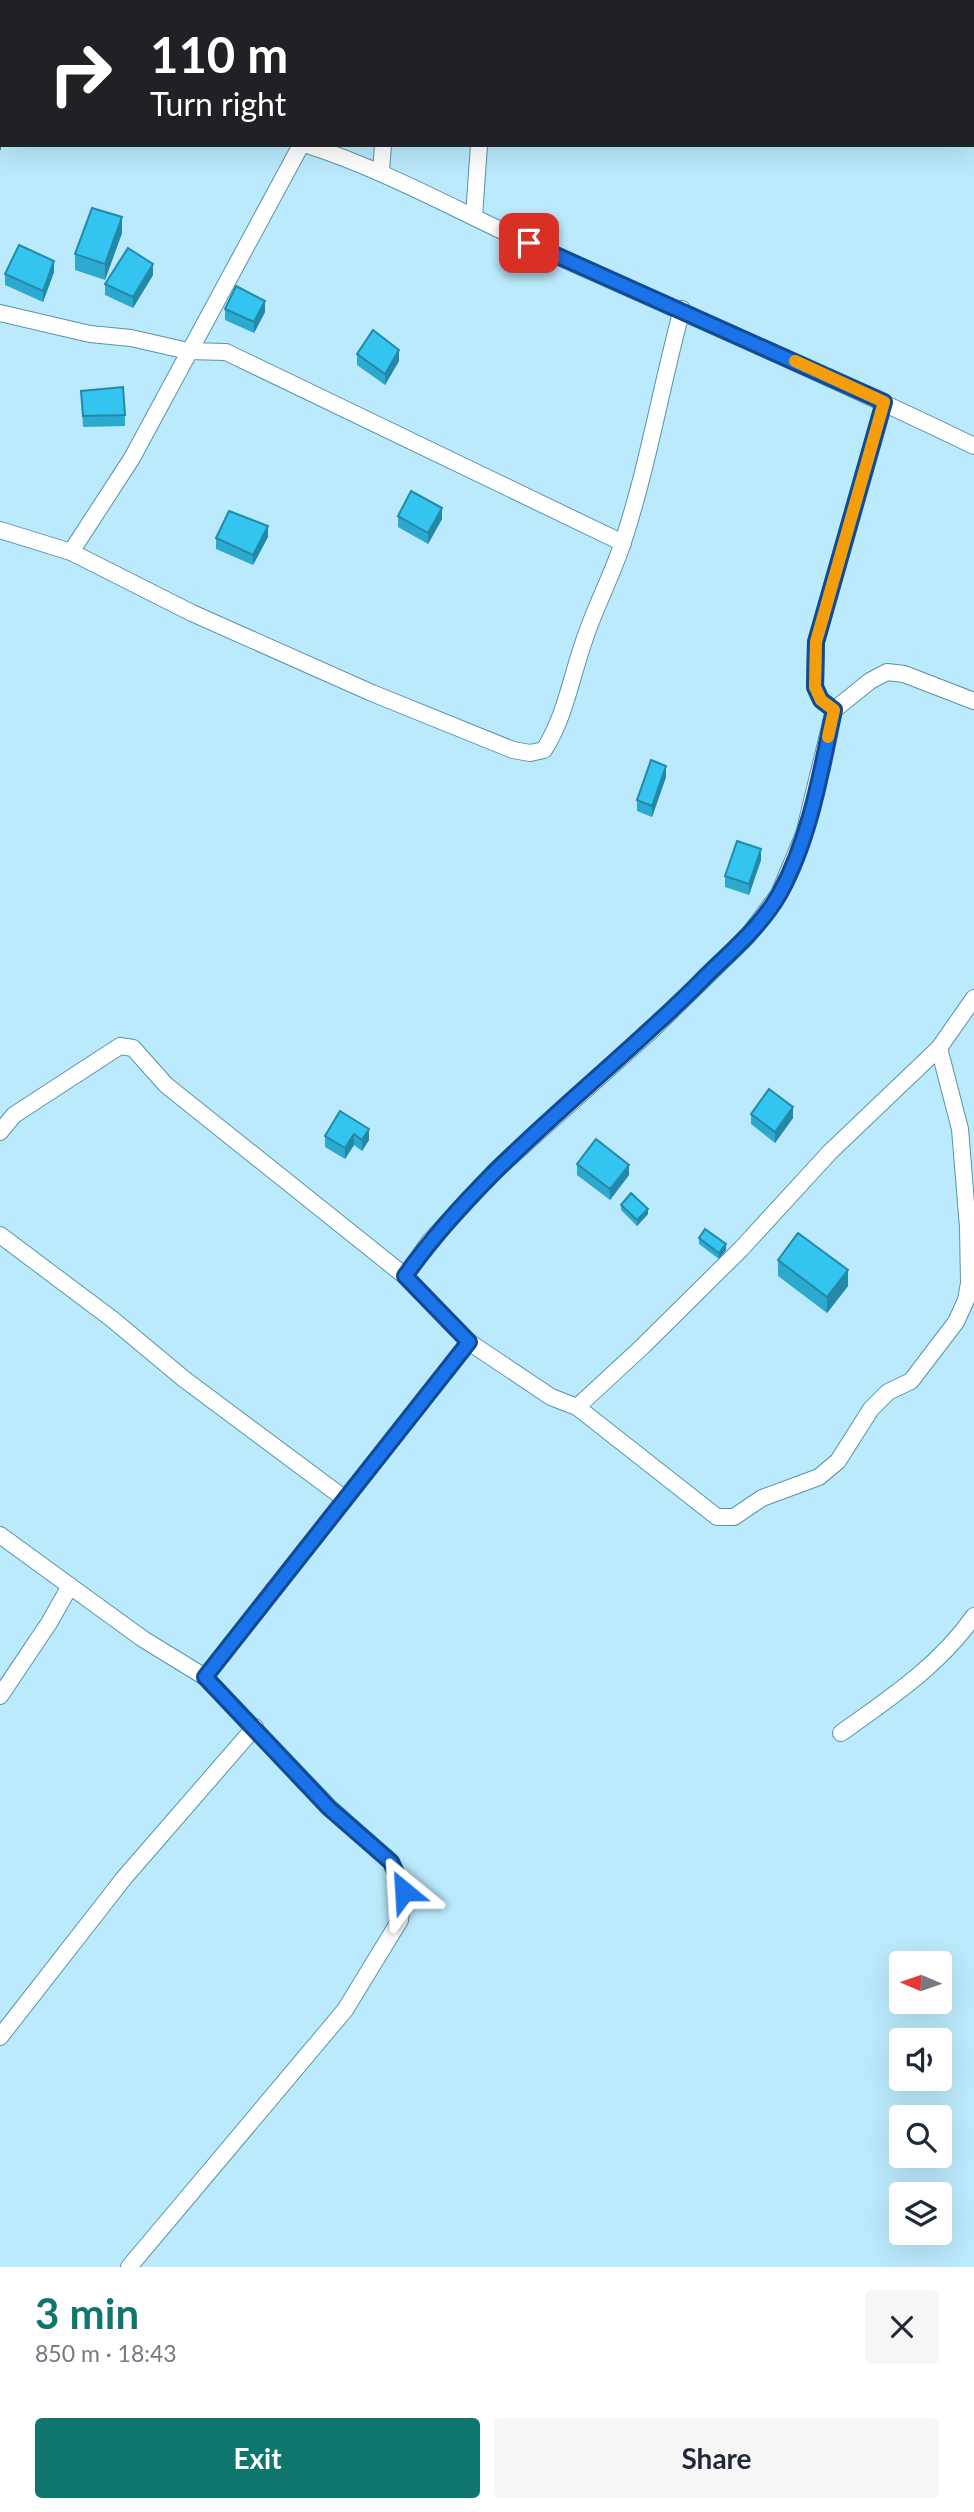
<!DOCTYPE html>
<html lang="en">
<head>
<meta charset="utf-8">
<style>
  :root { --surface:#fff; --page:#f6f6f7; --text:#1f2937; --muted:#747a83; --accent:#0f766e }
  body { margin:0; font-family:Lato,sans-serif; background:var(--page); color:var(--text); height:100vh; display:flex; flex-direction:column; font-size:26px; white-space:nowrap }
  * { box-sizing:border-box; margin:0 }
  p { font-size:23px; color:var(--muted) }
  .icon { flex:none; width:38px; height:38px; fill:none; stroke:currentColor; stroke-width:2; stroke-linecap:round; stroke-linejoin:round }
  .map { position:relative; height:2267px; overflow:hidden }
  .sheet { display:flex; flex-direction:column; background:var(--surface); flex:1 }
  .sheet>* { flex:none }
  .guide { position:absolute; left:0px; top:0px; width:975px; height:147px; box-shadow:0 7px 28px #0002; background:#202124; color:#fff; overflow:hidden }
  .needle { width:46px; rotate:272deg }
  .fabs { position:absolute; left:889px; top:1951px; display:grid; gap:14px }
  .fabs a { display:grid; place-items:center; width:63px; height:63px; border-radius:7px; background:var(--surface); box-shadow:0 7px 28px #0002; font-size:35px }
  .pin { position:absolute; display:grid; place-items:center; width:60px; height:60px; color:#fff; margin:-30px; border-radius:14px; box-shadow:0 4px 10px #0006 }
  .me { position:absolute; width:77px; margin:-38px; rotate:333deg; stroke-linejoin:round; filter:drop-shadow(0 0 5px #0008) }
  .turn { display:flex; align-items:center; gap:24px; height:147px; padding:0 35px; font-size:32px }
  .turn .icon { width:91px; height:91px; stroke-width:2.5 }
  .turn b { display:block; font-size:49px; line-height:60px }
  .round { display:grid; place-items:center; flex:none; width:74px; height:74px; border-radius:7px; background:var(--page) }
  .head { display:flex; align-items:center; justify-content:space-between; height:119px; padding:0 35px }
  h1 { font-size:42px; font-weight:700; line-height:52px; color:var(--accent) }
  .button { display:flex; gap:14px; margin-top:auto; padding:14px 35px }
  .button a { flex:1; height:80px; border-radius:7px; background:var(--accent); color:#fff; font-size:28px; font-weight:700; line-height:80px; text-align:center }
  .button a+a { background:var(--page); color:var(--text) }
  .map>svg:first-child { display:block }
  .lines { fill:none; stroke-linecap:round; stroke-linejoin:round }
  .minor-casing { stroke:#5993a8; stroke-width:18 }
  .minor { stroke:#fff; stroke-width:16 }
  .wall { fill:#2ca9ce }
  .shaded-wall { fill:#2489a7 }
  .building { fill:#33c4ef; stroke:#2489a7; stroke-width:2 }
  .route-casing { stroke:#114b97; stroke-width:18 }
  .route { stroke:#1a73e8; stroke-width:12 }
  .slow { stroke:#f59e0b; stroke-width:12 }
</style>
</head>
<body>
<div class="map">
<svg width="974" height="2267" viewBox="0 0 974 2267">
  <rect width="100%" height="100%" fill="#bbeafc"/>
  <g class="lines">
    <defs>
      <g id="minor">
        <path d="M478,0L482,2"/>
        <path d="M681,0L698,2"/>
        <path d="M114,2L115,0"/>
        <path d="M392,2V0"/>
        <path d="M501,2L509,0"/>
        <path d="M973,15H974"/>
        <path d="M0,70L2,71"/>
        <path d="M307,145C385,170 456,210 530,244C679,311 828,375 974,446"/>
        <path d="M381,171L383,145"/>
        <path d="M474,216L479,145"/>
        <path d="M0,313L90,334L131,338L188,351L226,352L623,543"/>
        <path d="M0,530L71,552L192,613L372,693L513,750L530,753L544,750C565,717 571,678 584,641C595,607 612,576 623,542C648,466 661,387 682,309"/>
        <path d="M71,552L132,458L301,145"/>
        <path d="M834,710L821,700L815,687L816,642L884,403"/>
        <path d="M0,1132L14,1115L120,1046L133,1048L166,1085L405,1276L430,1241L494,1172L653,1029L747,937L779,894L804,834L834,710L870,681L887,672L904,674L974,701"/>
        <path d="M0,1235L112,1319L184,1379L345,1499"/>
        <path d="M469,1342L551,1397L577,1407L717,1517H734L762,1498L819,1477L838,1461L871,1409L888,1392L911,1381L956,1322L966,1300L969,1283L968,1227L960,1129L939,1048"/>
        <path d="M577,1407L643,1346L741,1249L830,1152L939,1048L974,998"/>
        <path d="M0,1535L70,1586"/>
        <path d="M0,1696L49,1623L70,1586L143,1639L205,1677L469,1342L405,1276"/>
        <path d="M841,1733C890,1698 939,1666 974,1616"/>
        <path d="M0,2037L124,1878L255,1727"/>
        <path d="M129,2267L345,2010L400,1920L404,1891L391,1862L329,1807L205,1677"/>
      </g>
    </defs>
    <use href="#minor" class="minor-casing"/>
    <use href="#minor" class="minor"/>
  </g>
  <g class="wall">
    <path d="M122,233L105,280L75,270V254Z"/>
    <path d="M54,272L43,302L5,285V274Z"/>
    <path d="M153,275L133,308L105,295V284Z"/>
    <path d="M225,309L265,312L254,333L225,320Z"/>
    <path d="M357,354L399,361L385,385L357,365Z"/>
    <path d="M81,391L125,415V426L83,427Z"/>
    <path d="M398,516L442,519L428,544L398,527Z"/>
    <path d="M268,537L253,565L216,549V538Z"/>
    <path d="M666,777L652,817L637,811V800Z"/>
    <path d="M761,860L749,895L725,887V876Z"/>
    <path d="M340,1111L369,1140L362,1151L354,1145L345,1159L325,1147V1136Z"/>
    <path d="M751,1114L793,1118L775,1143L751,1124Z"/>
    <path d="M577,1164L629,1175L610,1200L577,1175Z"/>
    <path d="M621,1205L648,1214L637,1226L621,1210Z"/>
    <path d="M699,1238L726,1250L719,1259L699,1244Z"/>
    <path d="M778,1260L848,1286L827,1313L778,1276Z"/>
  </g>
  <g class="shaded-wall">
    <path d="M1,133V149L0,151V135Z"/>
    <path d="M122,217V233L105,280V264Z"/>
    <path d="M54,261V272L43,302V291Z"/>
    <path d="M153,264V275L133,308V297Z"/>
    <path d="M265,301V312L254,333V322Z"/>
    <path d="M399,350V361L385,385V374Z"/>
    <path d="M442,508V519L428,544V533Z"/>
    <path d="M268,526V537L253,565V555Z"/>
    <path d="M666,766V777L652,817V806Z"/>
    <path d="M761,849V860L749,895V884Z"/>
    <path d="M793,1107V1118L775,1143V1132Z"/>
    <path d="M369,1129V1140L362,1151V1140Z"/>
    <path d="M354,1134V1145L345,1159V1148Z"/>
    <path d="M629,1165V1175L610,1200V1189Z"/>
    <path d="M648,1209V1214L637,1226V1220Z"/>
    <path d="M726,1244V1250L719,1259V1253Z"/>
    <path d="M848,1270V1286L827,1313V1297Z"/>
  </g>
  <g class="building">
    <path d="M281,0H291L298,2H281Z"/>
    <path d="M92,208L122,217L105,264L75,254Z"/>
    <path d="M19,245L54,261L43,291L5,274Z"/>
    <path d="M128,248L153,264L133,297L105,284Z"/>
    <path d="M236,286L265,301L254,322L225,309Z"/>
    <path d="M373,330L399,350L385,374L357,354Z"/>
    <path d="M123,387L125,415L83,416L81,391Z"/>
    <path d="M411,491L442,508L428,533L398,516Z"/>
    <path d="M229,511L268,526L253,555L216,538Z"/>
    <path d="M651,760L666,766L652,806L637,800Z"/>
    <path d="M737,841L761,849L749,884L725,876Z"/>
    <path d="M769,1089L793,1107L775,1132L751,1114Z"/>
    <path d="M340,1111L369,1129L362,1140L354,1134L345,1148L325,1136Z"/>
    <path d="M596,1139L629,1165L610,1189L577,1164Z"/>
    <path d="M631,1193L648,1209L637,1220L621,1205Z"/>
    <path d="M705,1229L726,1244L719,1253L699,1238Z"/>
    <path d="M798,1233L848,1270L827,1297L778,1260Z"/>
  </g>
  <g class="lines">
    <defs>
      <path id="route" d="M404,1891L391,1862L329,1808L205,1677L469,1342L405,1276C485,1163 601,1081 698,984C726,955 760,929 780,893C810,838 821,772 834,710L821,700L815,687L816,642L884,402L529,243"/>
    </defs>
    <use href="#route" class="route-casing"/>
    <use href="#route" class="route"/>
    <path class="slow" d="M795,361L884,402L816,642L815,687L821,700L834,710L828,737"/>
  </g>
</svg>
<div class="fabs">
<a><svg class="needle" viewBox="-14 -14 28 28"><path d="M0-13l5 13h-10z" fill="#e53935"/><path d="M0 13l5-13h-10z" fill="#747a83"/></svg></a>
<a><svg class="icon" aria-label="sound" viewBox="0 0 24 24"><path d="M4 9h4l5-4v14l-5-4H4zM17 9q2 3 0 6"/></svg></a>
<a><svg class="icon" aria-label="search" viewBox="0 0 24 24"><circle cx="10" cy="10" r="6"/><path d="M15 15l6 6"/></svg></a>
<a><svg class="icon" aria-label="layers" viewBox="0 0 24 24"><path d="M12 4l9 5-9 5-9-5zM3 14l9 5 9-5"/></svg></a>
</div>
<div class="pin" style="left:529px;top:243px;background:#d93025"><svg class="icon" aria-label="arrive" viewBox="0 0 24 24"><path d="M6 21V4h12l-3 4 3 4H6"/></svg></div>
<svg class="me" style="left:404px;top:1891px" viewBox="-20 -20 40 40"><path d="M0-17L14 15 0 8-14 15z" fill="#1a73e8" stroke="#fff" stroke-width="4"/></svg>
<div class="guide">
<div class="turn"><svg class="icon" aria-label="right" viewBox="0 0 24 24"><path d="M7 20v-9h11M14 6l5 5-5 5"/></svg><div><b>110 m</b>Turn right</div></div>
</div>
</div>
<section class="sheet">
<div class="head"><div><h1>3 min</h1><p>850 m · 18:43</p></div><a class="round"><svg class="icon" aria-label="close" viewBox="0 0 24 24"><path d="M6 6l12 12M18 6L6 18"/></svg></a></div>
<div class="button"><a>Exit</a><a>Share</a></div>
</section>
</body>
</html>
